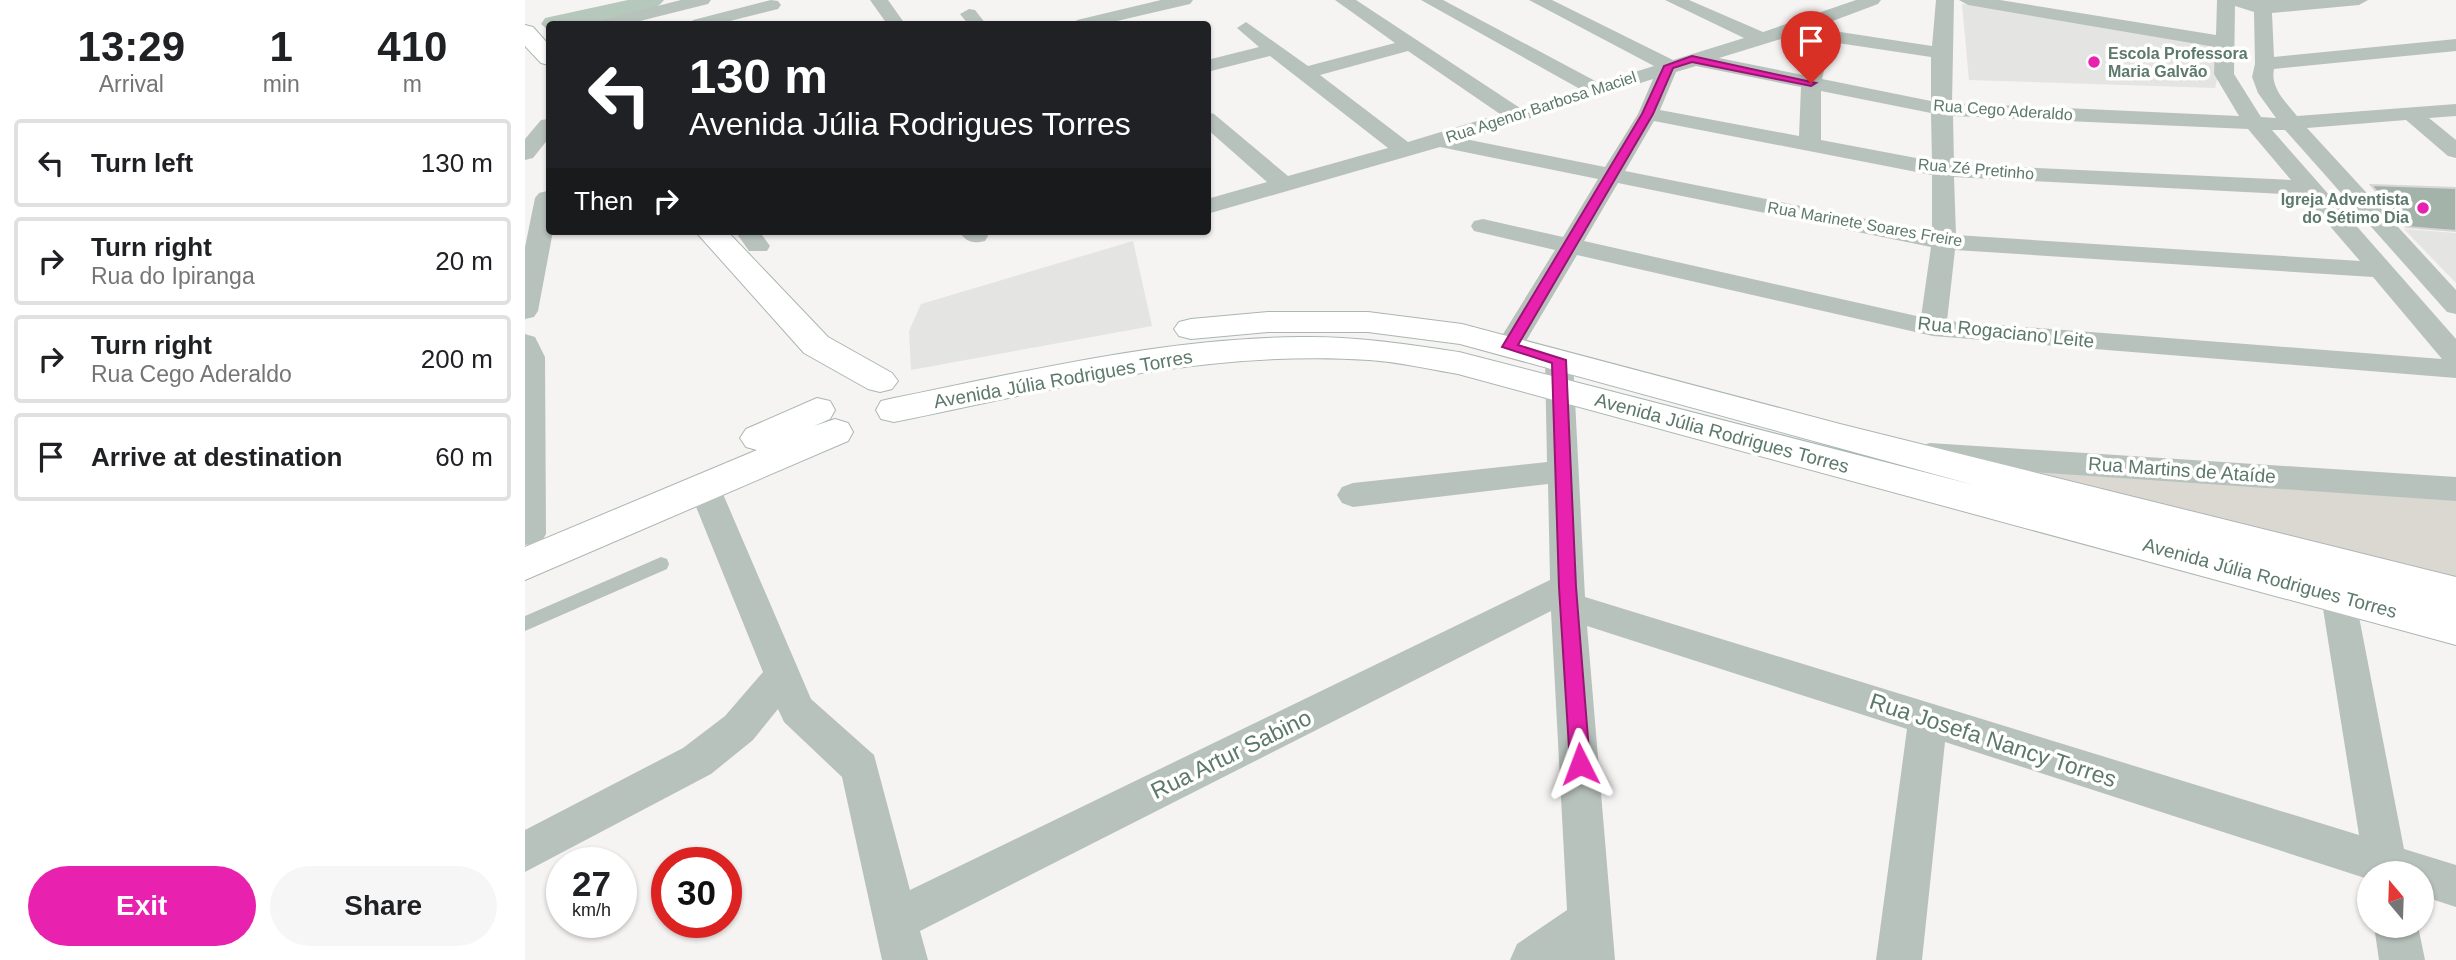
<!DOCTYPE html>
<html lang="en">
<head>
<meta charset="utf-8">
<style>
  :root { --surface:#fff; --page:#f6f6f6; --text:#202124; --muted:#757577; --line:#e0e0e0; --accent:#e822ae }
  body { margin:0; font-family:Arial,sans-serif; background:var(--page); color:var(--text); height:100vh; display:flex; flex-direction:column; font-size:26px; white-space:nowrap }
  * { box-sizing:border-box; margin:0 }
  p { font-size:23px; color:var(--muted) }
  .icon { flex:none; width:38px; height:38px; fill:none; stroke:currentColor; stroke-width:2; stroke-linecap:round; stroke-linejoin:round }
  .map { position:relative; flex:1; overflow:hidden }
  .details { display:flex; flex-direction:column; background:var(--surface); width:525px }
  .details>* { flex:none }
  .hud { position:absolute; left:21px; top:21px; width:665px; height:214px; border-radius:7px; box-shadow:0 2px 5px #0004; background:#202124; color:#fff; overflow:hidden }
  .needle { width:46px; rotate:341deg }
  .fabs { position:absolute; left:1832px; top:861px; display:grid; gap:14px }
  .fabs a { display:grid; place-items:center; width:77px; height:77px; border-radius:50%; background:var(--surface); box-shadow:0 2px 5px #0004; font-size:35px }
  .speed { position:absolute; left:21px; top:847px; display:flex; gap:14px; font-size:35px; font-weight:700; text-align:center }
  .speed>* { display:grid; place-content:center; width:91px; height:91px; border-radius:50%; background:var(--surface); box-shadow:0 2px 5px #0004; line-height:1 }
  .speed small { font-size:18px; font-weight:400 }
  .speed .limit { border:10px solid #d22; background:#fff; color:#111 }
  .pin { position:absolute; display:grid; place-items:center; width:60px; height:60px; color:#fff; margin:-72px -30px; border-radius:50% 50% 50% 0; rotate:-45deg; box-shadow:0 0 7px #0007 }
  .pin .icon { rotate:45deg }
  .me { position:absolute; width:77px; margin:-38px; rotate:357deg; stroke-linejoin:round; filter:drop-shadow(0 0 5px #0008) }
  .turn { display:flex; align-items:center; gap:24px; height:147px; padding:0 28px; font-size:32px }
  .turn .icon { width:91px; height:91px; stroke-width:2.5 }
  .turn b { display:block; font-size:49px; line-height:60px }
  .then { display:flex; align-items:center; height:66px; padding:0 28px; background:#0003; gap:14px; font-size:26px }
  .eta { display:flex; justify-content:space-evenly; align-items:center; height:119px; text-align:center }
  .eta b { font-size:42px; font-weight:600; line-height:49px }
  .action { display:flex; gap:14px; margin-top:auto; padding:14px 28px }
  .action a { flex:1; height:80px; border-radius:42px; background:var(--accent); color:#fff; font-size:28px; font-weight:600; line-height:80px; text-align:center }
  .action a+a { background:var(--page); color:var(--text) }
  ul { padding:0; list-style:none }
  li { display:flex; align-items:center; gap:21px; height:88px; margin:0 14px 10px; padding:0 14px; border:4px solid var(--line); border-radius:7px }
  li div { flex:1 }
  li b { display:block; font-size:26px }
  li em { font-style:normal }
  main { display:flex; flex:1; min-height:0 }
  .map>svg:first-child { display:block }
  .built { fill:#e4e4e2 }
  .green { fill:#dbd8d2 }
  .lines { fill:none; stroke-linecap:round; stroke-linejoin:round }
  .river { fill:#b6c7bb; fill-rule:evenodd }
  .building { fill:#a3b3aa; stroke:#d8d6d5; stroke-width:2 }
  .secondary-casing { stroke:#aab7b1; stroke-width:2 }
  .service { fill:#b8c2bd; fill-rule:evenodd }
  .minor { fill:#b8c2bd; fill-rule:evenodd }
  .secondary { fill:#fff; fill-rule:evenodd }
  .route { fill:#e822ae; stroke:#971671; stroke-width:2 }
  .poi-dot { fill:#e822ae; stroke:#fff; stroke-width:2.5 }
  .labels { text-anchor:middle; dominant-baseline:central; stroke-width:7; stroke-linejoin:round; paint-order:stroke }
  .far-poi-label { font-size:16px; font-weight:bold; fill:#5c796b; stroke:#fff; text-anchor:start }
  .far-street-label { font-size:16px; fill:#5c796b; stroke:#fff }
  .street-label { font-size:19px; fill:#5c796b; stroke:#fff }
  .near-street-label { font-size:23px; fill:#5c796b; stroke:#fff }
</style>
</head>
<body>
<main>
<section class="details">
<div class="eta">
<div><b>13:29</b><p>Arrival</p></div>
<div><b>1</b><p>min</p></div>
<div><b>410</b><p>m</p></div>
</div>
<ul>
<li><svg class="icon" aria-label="left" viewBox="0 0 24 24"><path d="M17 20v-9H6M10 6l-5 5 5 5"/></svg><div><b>Turn left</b></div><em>130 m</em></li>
<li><svg class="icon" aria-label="right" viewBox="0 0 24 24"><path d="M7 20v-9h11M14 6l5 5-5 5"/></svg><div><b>Turn right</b><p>Rua do Ipiranga</p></div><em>20 m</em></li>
<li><svg class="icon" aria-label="right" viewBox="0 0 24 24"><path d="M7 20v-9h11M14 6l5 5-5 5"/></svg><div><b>Turn right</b><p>Rua Cego Aderaldo</p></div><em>200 m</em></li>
<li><svg class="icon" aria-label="arrive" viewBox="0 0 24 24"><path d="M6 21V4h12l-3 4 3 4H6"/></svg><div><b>Arrive at destination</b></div><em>60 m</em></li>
</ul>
<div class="action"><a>Exit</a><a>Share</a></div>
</section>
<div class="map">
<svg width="1931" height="960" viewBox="0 0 1931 960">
  <rect width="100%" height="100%" fill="#f6f3f3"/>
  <g class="built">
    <path d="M1437,4L1701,44L1690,88L1444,80Z"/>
    <path d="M1879,229L1931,233V283Z"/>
    <path d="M608,241L627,326L386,370L384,331L396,304Z"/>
  </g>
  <path class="green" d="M1461,467L1931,494V579Z"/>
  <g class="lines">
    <path class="river" d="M103,0H139C121,25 52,24 24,24V31L16,24L20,18Z"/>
  </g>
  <path class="building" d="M1846,185L1931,188V231L1881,227Z"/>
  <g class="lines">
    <defs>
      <g id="secondary">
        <path d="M0,25L8,27L24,45V65L16,63L0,46Z"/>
        <path d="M170,231H202L303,337L367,373L373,381L367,389L355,392L343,389L279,353Z"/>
        <path d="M743,312H843L937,324L1315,424L1931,577V645L933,374C904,369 874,362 844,360C683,349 525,390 369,422L356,419L351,410L356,401L369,398C503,371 638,338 775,337C829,336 881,344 934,352L1449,485L935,344L843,332H743L666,339L654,336L649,329L654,322L666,319Z"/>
        <path d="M292,398L305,401L310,410L305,419L289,426L310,419L323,423L328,432L323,441L0,580V547L232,450L221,447L215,438L221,429Z"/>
      </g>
    </defs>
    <use href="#secondary" class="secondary-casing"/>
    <path class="service" d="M136,557L142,559L144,564L142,569L0,631V616Z"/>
    <g class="minor">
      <path d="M156,0H186L183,4L103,24H74L77,20Z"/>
      <path d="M246,0L253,1L256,5L253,9L193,24H165L168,20Z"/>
      <path d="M345,0H363L380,24H362Z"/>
      <path d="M636,0H668L665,4L579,24H549L552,20Z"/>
      <path d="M810,0H831L995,108L1055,89L896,0H918L1074,83L1129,66L1004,0H1027L1148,60L1219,38L1140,0H1164L1238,32L1331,0H1356L1353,4L1289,28L1407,46L1411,0H1429L1427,103L1714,116L1689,74L1690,47L1443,5L1434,0H1475L1691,35L1692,0H1843L1834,5L1747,13L1749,57L1931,39V51L1749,69C1745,88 1761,102 1772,116L1931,104V116L1904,118L1931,140V158L1923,156L1881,120L1782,128L1931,290V314L1922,312L1760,130H1747L1931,339V378L1408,336L1052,255L994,353L984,356L974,353L970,347L1030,250L949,231L946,226L949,221L958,219L1038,237L1073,179L915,147L682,214V199L742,182L682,129V112L689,114L763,176L863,148L745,56L682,72V60L734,47L712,28L721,22L783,66L870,43ZM1710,6L1729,12L1730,64L1727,77L1733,93L1751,118L1736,117L1709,74ZM1266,36L1288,39L1278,75L1194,58ZM1306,42L1406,57V101L1297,79ZM883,51L975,114L883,142L795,75ZM1171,66L1276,87L1274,136L1135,110L1151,72ZM1128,79L1113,114L1080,167L940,139ZM1296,91L1406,113L1407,161L1296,140ZM1428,116L1723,129L1766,180L1429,164ZM1129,121L1407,175V232L1100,171ZM1429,177L1778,195L1835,261L1431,235ZM1093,183L1406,247L1396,317L1059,241ZM1430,250L1848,277L1917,359L1422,321Z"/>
      <path d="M444,9L450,10L461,24H443L435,14Z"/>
      <path d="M24,119V138L8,158L0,160V139L16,120Z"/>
      <path d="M22,191L24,192V231H28L13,311L9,317L0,319V247L10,198L14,193Z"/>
      <path d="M210,231H234L245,246L242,251H224Z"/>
      <path d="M434,231H460L463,236L460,241C447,244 441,242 434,231Z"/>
      <path d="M0,334L10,337L20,357L21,534L16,543L0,545Z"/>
      <path d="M1034,351L1044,354L1048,360L1060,597L1834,835L1796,596L1801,586L1813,582L1825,586L1830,596L1879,849L1931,865V907L1897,896V873H1844V882L1843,879L1420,742L1397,960H1351L1382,729L1062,626L1090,960H985L992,944L1042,910L1026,611L395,931L403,960H357L317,777L259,722L253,709L228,740L186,774L0,872V830L158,748L200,716L238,672L163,487L168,479L179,476L190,479L195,487L286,699L349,755L385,890L1025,580L1023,484L828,507L817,503L812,495L817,487L828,483L1022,462L1020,360L1024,354Z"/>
      <path d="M1405,443L1931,477V501L1405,465L1394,462L1390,454L1394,446Z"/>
      <path d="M1849,926H1893L1900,960H1854Z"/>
    </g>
    <use href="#secondary" class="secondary"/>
  </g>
  <path class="route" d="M1167,56L1291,83L1286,86L1167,62L1148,68L1128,114L993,345L1041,360L1051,587L1065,764L1062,770L1055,773L1048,770L1045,764L1034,587L1027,363L977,347L1117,114L1139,66Z"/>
  <g class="poi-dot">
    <circle cx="1569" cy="62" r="7"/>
    <circle cx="1898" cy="208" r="7"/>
  </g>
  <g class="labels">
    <g class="far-poi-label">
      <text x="1583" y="53">Escola Professora<tspan x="1583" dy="18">Maria Galvão</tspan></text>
      <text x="1884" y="199" text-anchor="end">Igreja Adventista<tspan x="1884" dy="18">do Sétimo Dia</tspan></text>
    </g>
    <g class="far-street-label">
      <text transform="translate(1016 107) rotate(-18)">Rua Agenor Barbosa Maciel</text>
      <text transform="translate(1478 110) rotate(4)">Rua Cego Aderaldo</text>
      <text transform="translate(1451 169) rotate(5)">Rua Zé Pretinho</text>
      <text transform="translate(1340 224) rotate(10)">Rua Marinete Soares Freire</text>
    </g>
    <g class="street-label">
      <text transform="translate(1481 332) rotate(6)">Rua Rogaciano Leite</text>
      <text transform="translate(538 379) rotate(-10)">Avenida Júlia Rodrigues Torres</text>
      <text transform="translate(1197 433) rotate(15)">Avenida Júlia Rodrigues Torres</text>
      <text transform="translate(1657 470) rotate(4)">Rua Martins de Ataíde</text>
      <text transform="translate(1745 578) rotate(15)">Avenida Júlia Rodrigues Torres</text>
    </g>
    <g class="near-street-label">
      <text transform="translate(1468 740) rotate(18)">Rua Josefa Nancy Torres</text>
      <text transform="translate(706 754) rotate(-26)">Rua Artur Sabino</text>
    </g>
  </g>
</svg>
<div class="fabs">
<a><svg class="needle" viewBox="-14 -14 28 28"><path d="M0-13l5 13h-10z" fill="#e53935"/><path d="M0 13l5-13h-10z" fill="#757577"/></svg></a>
</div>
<div class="speed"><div>27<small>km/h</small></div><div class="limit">30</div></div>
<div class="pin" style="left:1286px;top:83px;background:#d93025"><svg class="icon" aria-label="arrive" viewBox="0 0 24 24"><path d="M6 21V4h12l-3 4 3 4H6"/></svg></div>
<svg class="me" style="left:1055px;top:764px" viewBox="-20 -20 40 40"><path d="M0-17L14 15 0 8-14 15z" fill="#e822ae" stroke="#fff" stroke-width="4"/></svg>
<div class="hud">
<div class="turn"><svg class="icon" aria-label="left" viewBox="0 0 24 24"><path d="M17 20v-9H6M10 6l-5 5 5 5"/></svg><div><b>130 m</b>Avenida Júlia Rodrigues Torres</div></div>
<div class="then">Then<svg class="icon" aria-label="right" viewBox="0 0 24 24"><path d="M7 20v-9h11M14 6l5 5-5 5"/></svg></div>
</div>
</div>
</main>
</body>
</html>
